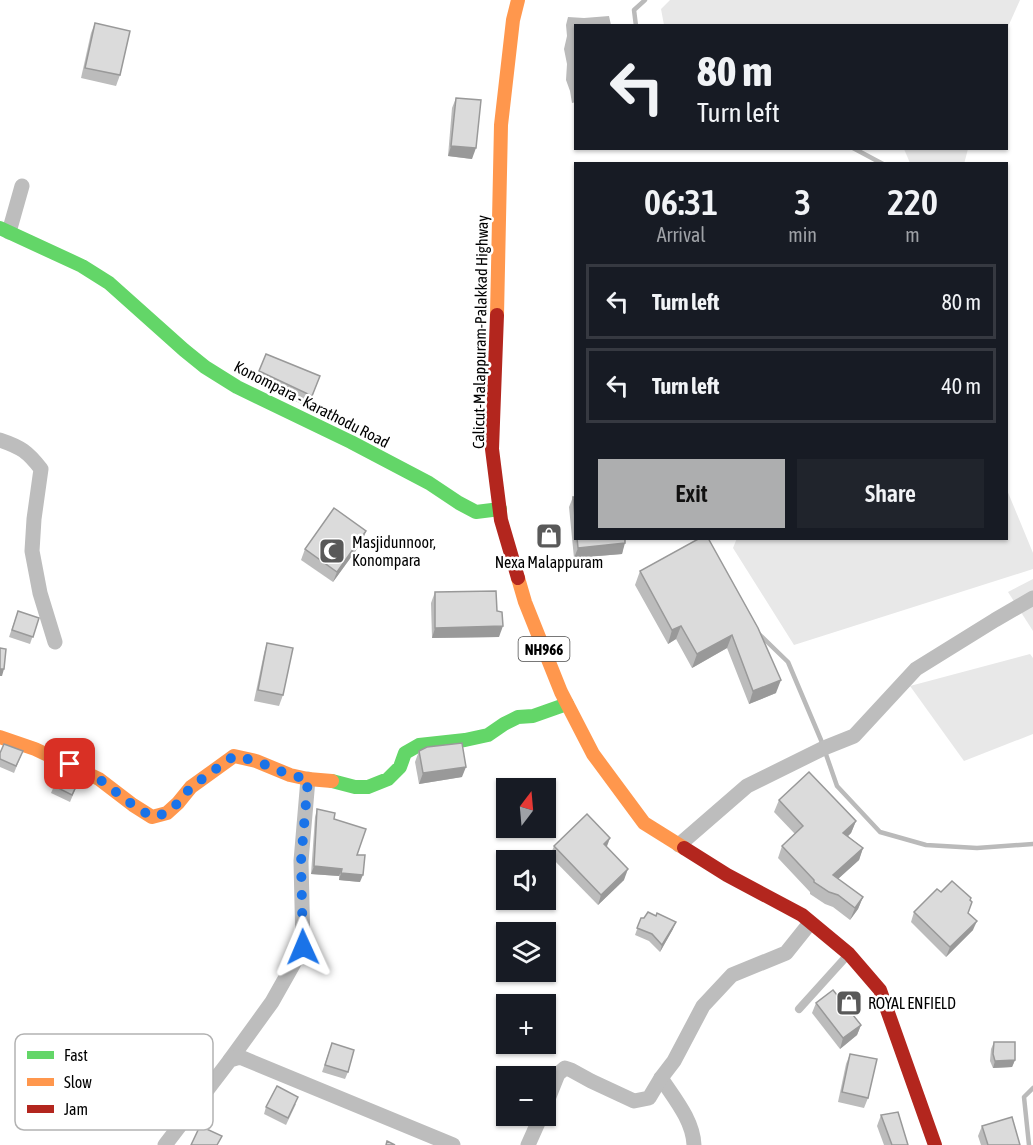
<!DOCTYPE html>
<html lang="en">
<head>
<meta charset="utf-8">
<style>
  :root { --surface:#171b24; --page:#20242c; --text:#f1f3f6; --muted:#9ea1a6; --line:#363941; --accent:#adaeaf }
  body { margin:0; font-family:"Asap Condensed",sans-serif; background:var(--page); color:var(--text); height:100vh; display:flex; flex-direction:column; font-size:22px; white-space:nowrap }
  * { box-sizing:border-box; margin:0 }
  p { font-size:20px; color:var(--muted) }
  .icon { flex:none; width:33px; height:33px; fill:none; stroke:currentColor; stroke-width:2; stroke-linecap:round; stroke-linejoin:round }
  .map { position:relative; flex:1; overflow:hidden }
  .side { position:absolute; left:574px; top:162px; width:434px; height:378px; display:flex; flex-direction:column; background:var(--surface); border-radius:0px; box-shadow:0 2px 4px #0004 }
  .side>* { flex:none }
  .top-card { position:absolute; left:574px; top:24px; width:434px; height:126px; border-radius:0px; box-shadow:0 2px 4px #0004; background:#171b24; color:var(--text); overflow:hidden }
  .needle { width:39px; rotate:16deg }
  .buttons { position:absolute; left:496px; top:778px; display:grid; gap:12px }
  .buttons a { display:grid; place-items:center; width:60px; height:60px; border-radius:0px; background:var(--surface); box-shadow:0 2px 4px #0004; font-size:30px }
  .pin { position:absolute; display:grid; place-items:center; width:51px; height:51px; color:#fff; margin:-26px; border-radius:12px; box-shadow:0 3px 9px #0006 }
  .me { position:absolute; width:66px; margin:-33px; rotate:359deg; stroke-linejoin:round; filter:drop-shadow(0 0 4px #0008) }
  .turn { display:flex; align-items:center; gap:21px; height:126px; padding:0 24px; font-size:27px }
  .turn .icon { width:78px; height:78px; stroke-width:2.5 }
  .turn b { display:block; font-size:42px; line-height:51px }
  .eta { display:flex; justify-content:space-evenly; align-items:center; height:102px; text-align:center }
  .eta b { font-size:36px; font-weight:600; line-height:42px }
  .primary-button { display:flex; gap:12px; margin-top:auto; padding:12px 24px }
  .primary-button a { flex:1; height:69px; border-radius:0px; background:var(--accent); color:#111; font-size:24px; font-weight:600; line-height:69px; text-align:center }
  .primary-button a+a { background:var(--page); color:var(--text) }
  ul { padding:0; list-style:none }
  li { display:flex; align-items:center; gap:18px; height:75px; margin:0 12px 9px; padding:0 12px; border:3px solid var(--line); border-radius:0px }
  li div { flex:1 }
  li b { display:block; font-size:22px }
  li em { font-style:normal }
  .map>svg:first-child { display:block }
  .green { fill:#e8e8e8 }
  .water { fill:#bababa }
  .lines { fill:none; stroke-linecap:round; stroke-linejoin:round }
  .stream { stroke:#bababa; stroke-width:4.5 }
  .lane { stroke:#bdbdbd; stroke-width:8 }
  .street { stroke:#bdbdbd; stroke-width:15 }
  .fast { stroke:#63d668; stroke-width:14 }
  .slow { stroke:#ff974d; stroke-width:14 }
  .jam { stroke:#b3261e; stroke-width:14 }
  .wall { fill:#bcbcbc }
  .shaded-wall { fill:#999 }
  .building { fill:#dbdbdb; stroke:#999; stroke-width:1.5 }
  .route { stroke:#1a73e8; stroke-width:10; stroke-dasharray:0 18 }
  .labels { text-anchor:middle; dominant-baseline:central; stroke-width:5; stroke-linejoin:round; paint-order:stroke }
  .shield { fill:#fff; stroke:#4c4c4c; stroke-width:1.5 }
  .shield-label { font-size:15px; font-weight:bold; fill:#000 }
  .street-label { font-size:16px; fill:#000; stroke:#fff }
  .poi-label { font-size:16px; fill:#000; stroke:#fff; text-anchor:start }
  .key { fill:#fff; stroke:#b2b2b2; stroke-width:1.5 }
  .key-label { font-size:16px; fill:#000 }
</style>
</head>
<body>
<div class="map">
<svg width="1033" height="1145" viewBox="0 0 1033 1145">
  <rect width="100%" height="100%" fill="#fff"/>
  <g class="green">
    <path d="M670,0H1020L1007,29L1006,26L664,25L661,9Z"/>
    <path d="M904,149H968L964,164L910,163Z"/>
    <path d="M1007,490L1033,553V569L794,645L733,548L737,538H1006Z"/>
    <path d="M1033,579V631L1008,592Z"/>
    <path d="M1030,654L1033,658V734L964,761L910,686Z"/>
  </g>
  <path class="water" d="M609,16L611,25L576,26V102L572,103L570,91L566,80L567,64L564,49L567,36L566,25L568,17L584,18Z"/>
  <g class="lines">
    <g class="stream">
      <path d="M636,26L634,10L645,0"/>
      <path d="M853,148L883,164"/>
      <path d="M758,633L788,662L821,740L837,786L880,832L926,845L977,848L1033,844"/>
      <path d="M1029,1145L1024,1097L1033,1088"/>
    </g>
    <path class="lane" d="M799,1009L846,957"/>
    <g class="street">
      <path d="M9,232L22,186"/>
      <path d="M0,440C21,447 28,452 41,469L34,519L32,551L40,593L55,642"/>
      <path d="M679,845L747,786L824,748L854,736L916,669L995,620L1033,598"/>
      <path d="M230,1060L272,1002L303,947L301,861L308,779"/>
      <path d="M661,1078C674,1098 693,1120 694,1145"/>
      <path d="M546,1104L558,1074L565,1068L571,1070L591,1081L634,1101L649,1098L661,1078L674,1061L703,1006L732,975L786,953L810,923"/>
      <path d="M165,1145L230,1060L240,1057L453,1145"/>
      <path d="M528,1145L541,1116"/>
    </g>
    <g class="fast">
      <path d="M0,228L82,266L109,283L184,350L205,367L237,387L351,442L429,483L459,503L476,512L500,509"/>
      <path d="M332,781L355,787H368L388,779L400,767L405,753L419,745L465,740L488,735L504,724L518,717L533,716L567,704"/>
    </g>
    <g class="slow">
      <path d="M497,315L501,125L513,20L518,0"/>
      <path d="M518,578L525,602L561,692L593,754L644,823L684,848"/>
      <path d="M0,737L35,749L99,779L133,805L152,817L167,813L178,803L191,787L234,756L256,761L290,775L308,779L332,781"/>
    </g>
    <g class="jam">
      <path d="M497,315L492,449L501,520L518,578"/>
      <path d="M684,848L727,875L802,915L849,954L880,990L935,1145"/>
    </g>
  </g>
  <g class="wall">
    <path d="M95,23L120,75L116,86L81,78L91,33Z"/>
    <path d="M456,98L472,159L448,156L452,108Z"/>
    <path d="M266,354L320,376L308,407L255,382Z"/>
    <path d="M573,497H576V538H625L622,554L574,558L569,507Z"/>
    <path d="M700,538L776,693L749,704L727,648L692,668L676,639L668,644L635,585L640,571Z"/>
    <path d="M362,542L333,582L301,560L305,549Z"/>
    <path d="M435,592L497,611L499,637L432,638L431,603Z"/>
    <path d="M18,611L39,618L30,644L9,637Z"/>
    <path d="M267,643L283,695L279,706L254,701L264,653Z"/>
    <path d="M23,751L14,773L0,767V753Z"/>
    <path d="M419,751L462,777L419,784L415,762Z"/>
    <path d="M81,776L70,802L51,793L54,786Z"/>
    <path d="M779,800L856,821L851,833L848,836L863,848L859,860L838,879L863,897L858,909L850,920L833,907L825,904L810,894V892L778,858L782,846L795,834L774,812Z"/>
    <path d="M317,809L334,819L357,855L360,882L339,880V876L311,874L315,817Z"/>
    <path d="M554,846L607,848L624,880L598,905L550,856Z"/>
    <path d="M941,892L970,900L968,913L973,930L946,957L911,922L914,912Z"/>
    <path d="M641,918L673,929L660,952L649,941L635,935Z"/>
    <path d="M816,1003L861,1025L857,1035L840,1049L812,1013Z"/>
    <path d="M994,1042L1015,1060L1012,1067L993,1068L990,1061L991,1049Z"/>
    <path d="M332,1043L348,1072L345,1079L322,1072Z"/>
    <path d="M850,1054L868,1098L864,1108L838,1102L846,1064Z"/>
    <path d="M296,1104L286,1125L264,1114L266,1107Z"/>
    <path d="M881,1115L908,1145H884L877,1126Z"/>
    <path d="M982,1126L1020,1145H981L978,1136Z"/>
  </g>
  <g class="shaded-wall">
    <path d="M451,146L476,148L472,159L448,156Z"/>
    <path d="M366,531L362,542L333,582L337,572Z"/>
    <path d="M625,543L622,554L574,558L578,548Z"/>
    <path d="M503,626L499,637L432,638L435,628Z"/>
    <path d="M681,626L676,639L668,644L672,630Z"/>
    <path d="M732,635L727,648L692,668L697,654Z"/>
    <path d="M0,669H4L2,676H0Z"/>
    <path d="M781,680L776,693L749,704L753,691Z"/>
    <path d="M466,767L462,777L419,784L423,773Z"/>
    <path d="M856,821L851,833L839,845L843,833Z"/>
    <path d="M610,838L606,849L604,844Z"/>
    <path d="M863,848L859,860L829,887L833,875Z"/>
    <path d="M314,866L342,869L339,876L311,874Z"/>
    <path d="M628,869L624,880L598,905L601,895Z"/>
    <path d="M341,873L363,875L360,882L339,880Z"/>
    <path d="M863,897L858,909L850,920L855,908Z"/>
    <path d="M977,921L973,930L946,957L950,947Z"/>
    <path d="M676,922L673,929L660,952L662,945Z"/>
    <path d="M861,1025L857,1035L840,1049L843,1038Z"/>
    <path d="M1015,1060L1012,1067L993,1068L995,1061Z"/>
  </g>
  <g class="building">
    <path d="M95,23L130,31L120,75L85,68Z"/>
    <path d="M456,98L481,100L476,148L451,146Z"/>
    <path d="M266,354L320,376L312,396L259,371Z"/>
    <path d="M573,497H576V528Z"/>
    <path d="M334,508L366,531L337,572L305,549Z"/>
    <path d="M577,538H625V543L578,548Z"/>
    <path d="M700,538H708L758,628L781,680L753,691L732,635L697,654L681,626L672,630L640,571Z"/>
    <path d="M496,591L497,611L502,612L503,626L435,628V592Z"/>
    <path d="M18,611L39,618L33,637L12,630Z"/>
    <path d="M267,643L293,648L283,695L258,690Z"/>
    <path d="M0,648L6,649L4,669H0Z"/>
    <path d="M462,743L466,767L423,773L419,751L427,747Z"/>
    <path d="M4,744L23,751L16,766L0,759V753Z"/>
    <path d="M62,768L81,776L72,795L54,786Z"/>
    <path d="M809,772L856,821L843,833L863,848L833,875L863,897L855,908L838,895L829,892L814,882V880L782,846L803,826L779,800Z"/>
    <path d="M317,809L335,813L334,819L366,829L357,855H365L363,875L341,873L342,869L314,866Z"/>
    <path d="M587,814L610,838L604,844L628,869L601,895L554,846Z"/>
    <path d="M952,881L971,898L970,900L972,902L968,913L977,921L950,947L914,912L937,889L941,892Z"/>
    <path d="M648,912L656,916L657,913L676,922L662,945L652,934L637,928L641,918H644Z"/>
    <path d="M833,990L861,1025L843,1038L816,1003Z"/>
    <path d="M994,1042H1015V1060L995,1061L993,1054Z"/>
    <path d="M332,1043L354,1050L348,1072L325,1065Z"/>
    <path d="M850,1054L877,1059L868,1098L842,1092Z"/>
    <path d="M277,1086L298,1097L288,1118L266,1107Z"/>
    <path d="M898,1112L908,1145H892L881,1115Z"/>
    <path d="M1012,1117L1020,1145H988L982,1126Z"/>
    <path d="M200,1126L222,1136L217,1145H191Z"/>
    <path d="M387,1141L395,1145H386Z"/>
  </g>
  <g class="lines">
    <path class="route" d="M70,764L99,779L133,805L152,817L167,813L178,803L191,787L234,756L256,761L290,775L308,779L301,861L303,947"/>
  </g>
  <defs>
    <symbol id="shop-square" viewBox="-11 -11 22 22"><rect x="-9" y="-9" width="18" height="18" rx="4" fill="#595959" stroke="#fff"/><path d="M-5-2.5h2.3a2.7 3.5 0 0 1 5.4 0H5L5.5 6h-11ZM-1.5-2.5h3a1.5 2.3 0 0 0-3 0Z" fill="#fff"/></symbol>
    <symbol id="mosque-square" viewBox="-11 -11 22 22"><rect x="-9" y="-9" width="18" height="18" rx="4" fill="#595959" stroke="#fff"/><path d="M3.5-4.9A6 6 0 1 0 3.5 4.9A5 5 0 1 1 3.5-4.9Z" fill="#fff"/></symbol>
  </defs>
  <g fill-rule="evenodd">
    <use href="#shop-square" x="534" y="521" width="30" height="30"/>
    <use href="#mosque-square" x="317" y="536" width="30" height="30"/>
    <use href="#shop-square" x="834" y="988" width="30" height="30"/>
  </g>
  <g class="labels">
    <rect class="shield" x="518.5" y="637" width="51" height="24" rx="4.5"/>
    <g class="shield-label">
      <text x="544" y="649">NH966</text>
    </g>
    <g class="street-label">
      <text transform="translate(480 332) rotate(-89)">Calicut-Malappuram-Palakkad Highway</text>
      <text transform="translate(312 404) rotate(27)">Konompara - Karathodu Road</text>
    </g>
    <g class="poi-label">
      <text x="352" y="542">Masjidunnoor,<tspan x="352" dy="18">Konompara</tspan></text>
      <text x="549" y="562" text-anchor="middle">Nexa Malappuram</text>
      <text x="868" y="1003">ROYAL ENFIELD</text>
    </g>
  </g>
  <rect x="15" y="1034" width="198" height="96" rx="9" class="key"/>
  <rect x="27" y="1051" width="27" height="8" fill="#63d668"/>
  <rect x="27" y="1078" width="27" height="8" fill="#ff974d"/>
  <rect x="27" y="1105" width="27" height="8" fill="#b3261e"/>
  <g class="key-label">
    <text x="64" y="1061">Fast</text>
    <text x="64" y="1088">Slow</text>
    <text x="64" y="1115">Jam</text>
  </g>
</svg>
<div class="buttons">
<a><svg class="needle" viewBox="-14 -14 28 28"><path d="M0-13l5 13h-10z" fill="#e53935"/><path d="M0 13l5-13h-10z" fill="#9ea1a6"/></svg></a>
<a><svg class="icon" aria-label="sound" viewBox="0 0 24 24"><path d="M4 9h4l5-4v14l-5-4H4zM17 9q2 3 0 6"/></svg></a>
<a><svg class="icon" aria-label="layers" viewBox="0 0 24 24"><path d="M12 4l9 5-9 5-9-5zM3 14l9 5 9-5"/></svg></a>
<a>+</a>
<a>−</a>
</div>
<div class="pin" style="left:70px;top:764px;background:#d93025"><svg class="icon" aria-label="arrive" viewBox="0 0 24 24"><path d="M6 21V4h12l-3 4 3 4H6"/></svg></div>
<svg class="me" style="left:303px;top:947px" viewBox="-20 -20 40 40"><path d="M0-17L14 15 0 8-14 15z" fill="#1a73e8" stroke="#fff" stroke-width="4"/></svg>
<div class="top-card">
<div class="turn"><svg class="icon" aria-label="left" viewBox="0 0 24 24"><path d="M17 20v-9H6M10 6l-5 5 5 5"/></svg><div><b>80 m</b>Turn left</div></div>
</div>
<section class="side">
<div class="eta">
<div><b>06:31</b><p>Arrival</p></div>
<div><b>3</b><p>min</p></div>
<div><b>220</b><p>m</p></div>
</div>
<ul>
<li><svg class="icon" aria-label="left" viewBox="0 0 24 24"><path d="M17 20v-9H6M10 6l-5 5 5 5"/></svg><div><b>Turn left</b></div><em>80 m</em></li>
<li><svg class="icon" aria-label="left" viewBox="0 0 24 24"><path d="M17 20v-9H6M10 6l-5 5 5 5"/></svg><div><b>Turn left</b></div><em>40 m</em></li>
</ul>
<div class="primary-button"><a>Exit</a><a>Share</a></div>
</section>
</div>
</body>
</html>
